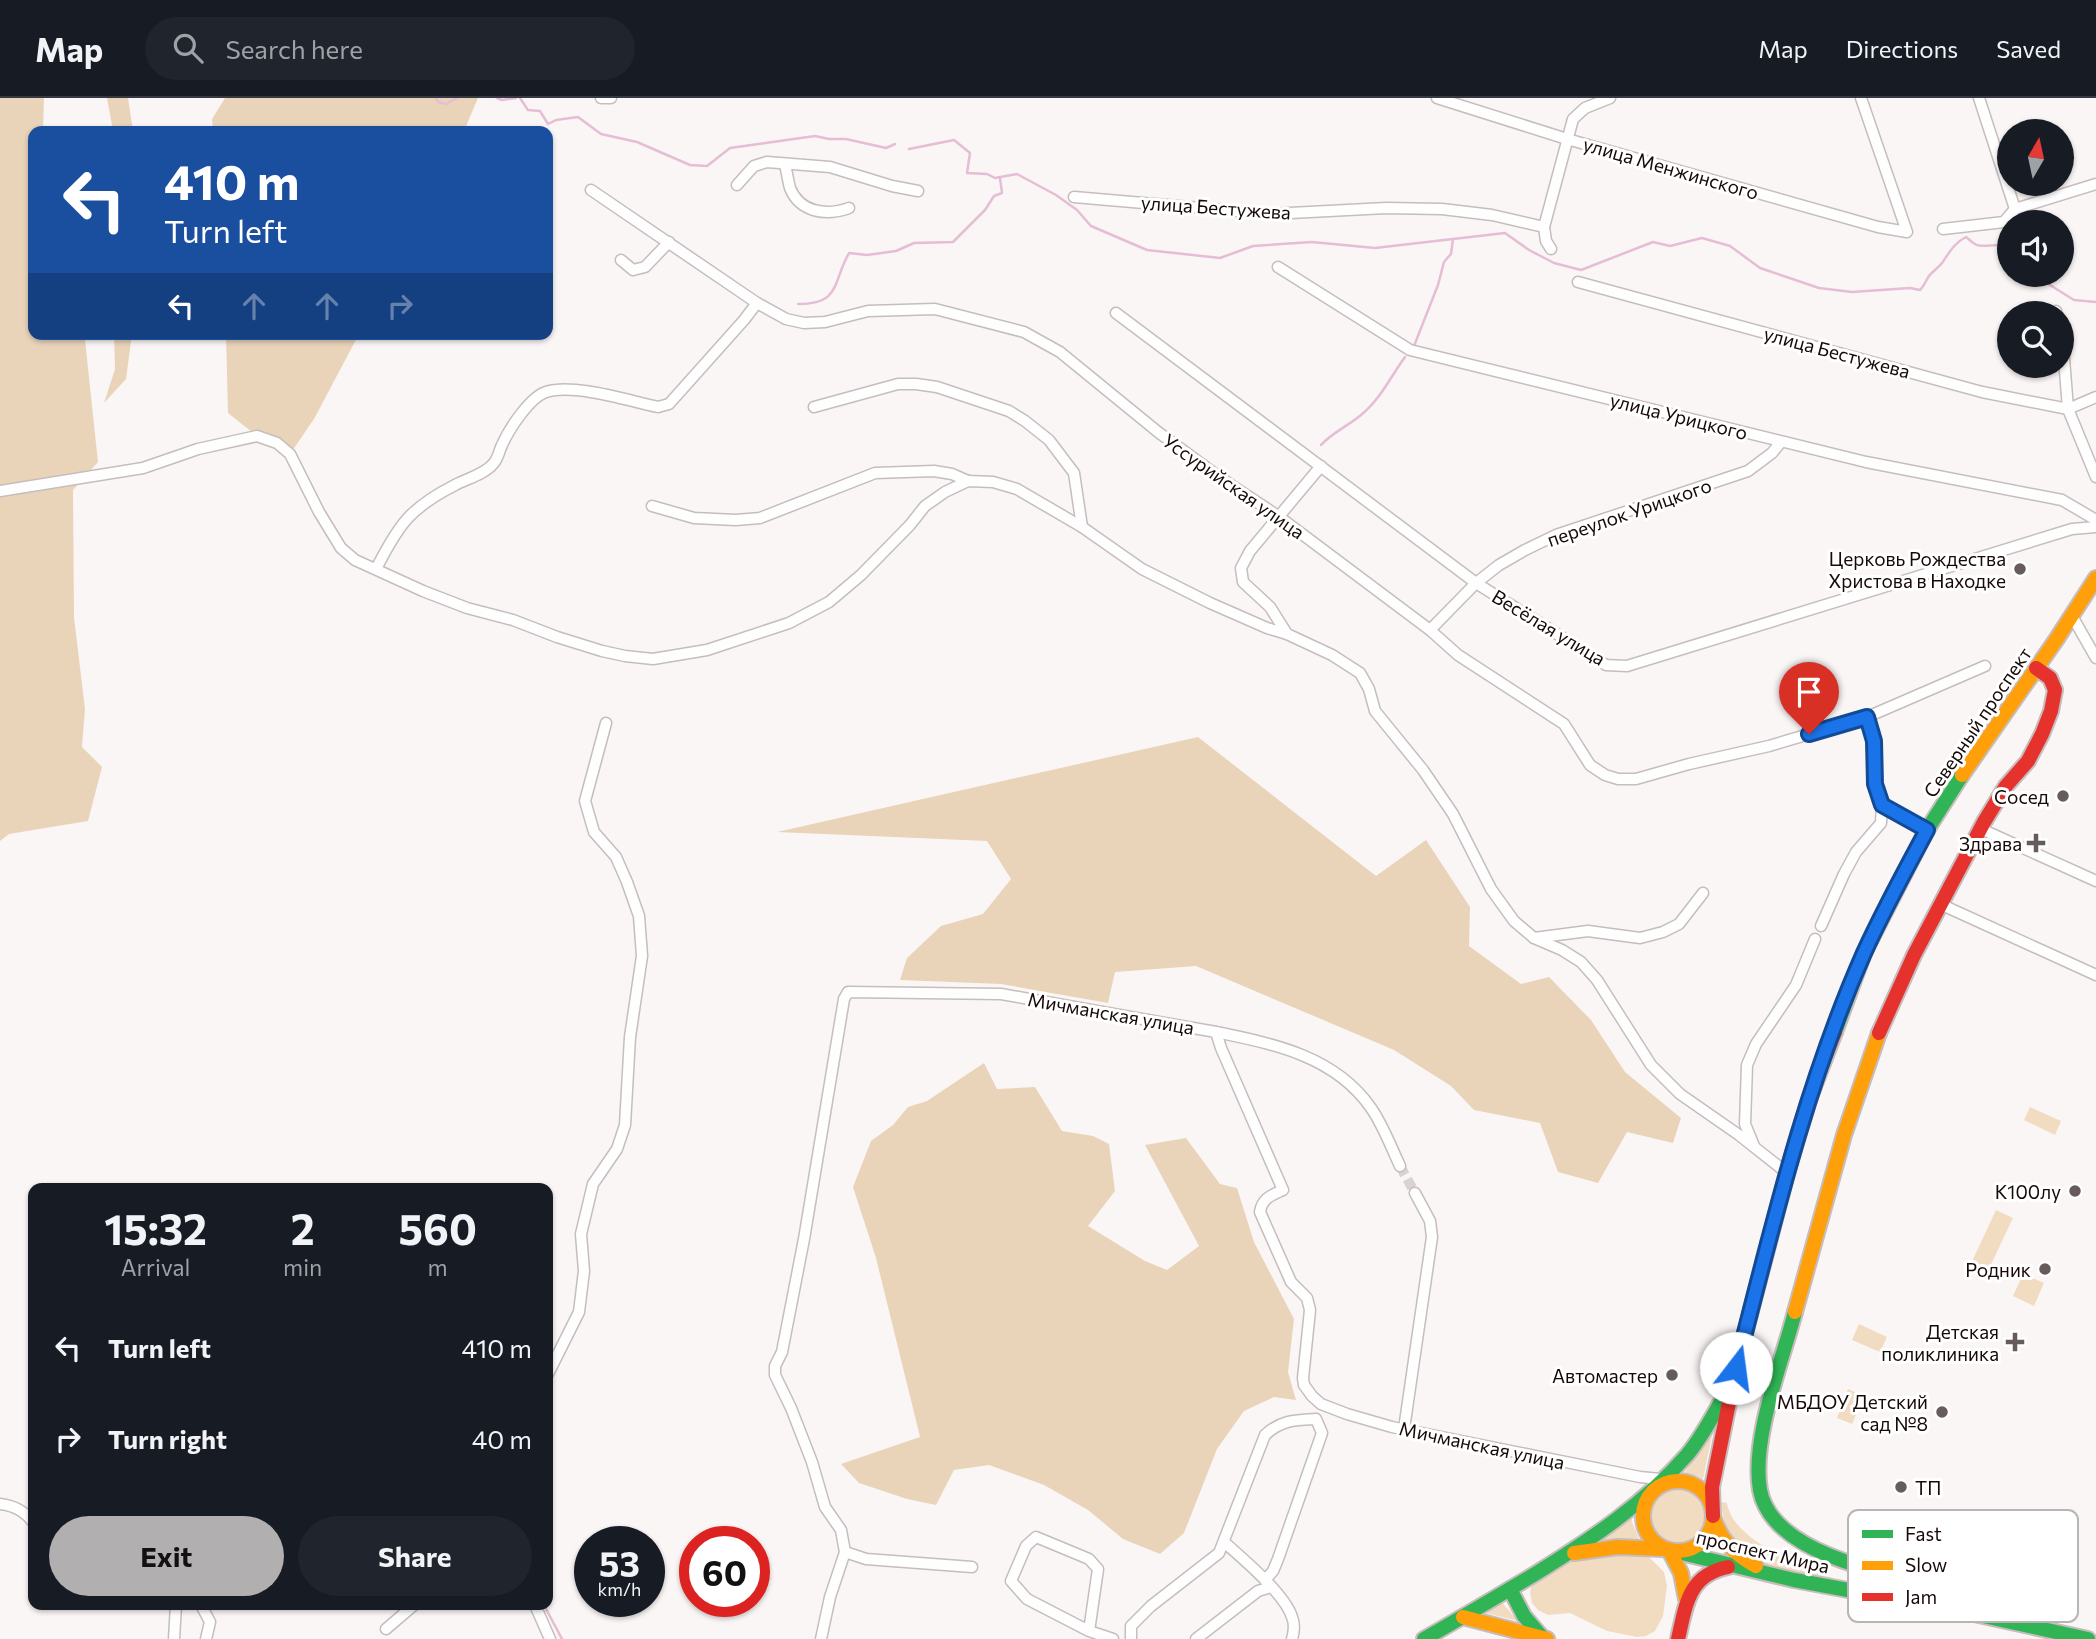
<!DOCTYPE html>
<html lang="en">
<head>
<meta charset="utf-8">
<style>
  :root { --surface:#171b24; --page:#20242c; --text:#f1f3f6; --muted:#9ea1a6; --line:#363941; --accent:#b2afb0 }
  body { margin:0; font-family:Commissioner,sans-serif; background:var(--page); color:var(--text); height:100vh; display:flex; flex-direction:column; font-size:26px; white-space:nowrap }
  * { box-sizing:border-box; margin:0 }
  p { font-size:23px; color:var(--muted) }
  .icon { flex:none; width:38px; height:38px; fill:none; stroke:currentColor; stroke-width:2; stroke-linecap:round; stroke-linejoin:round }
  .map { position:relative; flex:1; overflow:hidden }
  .sheet { position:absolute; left:28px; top:1085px; width:525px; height:427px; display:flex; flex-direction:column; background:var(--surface); border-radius:14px; box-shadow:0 2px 5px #0004 }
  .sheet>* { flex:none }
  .banner { position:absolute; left:28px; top:28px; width:525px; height:214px; border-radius:14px; box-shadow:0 2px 5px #0004; background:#1a4fa0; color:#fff; overflow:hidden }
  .needle { width:46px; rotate:9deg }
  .controls { position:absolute; left:1997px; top:21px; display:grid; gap:14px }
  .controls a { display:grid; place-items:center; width:77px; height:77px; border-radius:50%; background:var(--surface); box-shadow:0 2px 5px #0004; font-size:35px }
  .speed { position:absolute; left:574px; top:1428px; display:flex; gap:14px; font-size:35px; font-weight:700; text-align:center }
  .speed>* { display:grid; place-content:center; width:91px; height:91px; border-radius:50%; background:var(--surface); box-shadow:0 2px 5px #0004; line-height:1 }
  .speed small { font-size:18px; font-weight:400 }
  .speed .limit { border:10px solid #d22; background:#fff; color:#111 }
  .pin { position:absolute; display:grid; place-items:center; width:60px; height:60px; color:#fff; margin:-72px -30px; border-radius:50% 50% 50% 0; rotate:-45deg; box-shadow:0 0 7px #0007 }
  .pin .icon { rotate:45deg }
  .me { position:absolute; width:77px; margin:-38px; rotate:15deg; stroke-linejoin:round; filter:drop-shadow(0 0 5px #0008) }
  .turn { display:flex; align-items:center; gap:24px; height:147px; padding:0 21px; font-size:32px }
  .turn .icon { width:91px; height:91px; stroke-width:2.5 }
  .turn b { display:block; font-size:49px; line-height:60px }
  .lanes { display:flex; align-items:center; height:66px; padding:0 21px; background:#0003; justify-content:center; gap:35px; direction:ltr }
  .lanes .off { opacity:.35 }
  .eta { display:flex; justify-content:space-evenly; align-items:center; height:119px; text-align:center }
  .eta b { font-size:42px; font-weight:700; line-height:49px }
  .button { display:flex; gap:14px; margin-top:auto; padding:14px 21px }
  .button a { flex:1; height:80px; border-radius:42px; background:var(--accent); color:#111; font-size:28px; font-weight:700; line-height:80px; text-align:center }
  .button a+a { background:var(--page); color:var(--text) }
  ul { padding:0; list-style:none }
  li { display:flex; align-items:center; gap:21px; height:91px; padding:0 21px }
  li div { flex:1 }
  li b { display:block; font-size:26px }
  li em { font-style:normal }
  header { display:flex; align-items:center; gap:42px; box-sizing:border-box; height:98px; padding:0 35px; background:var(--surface); border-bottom:2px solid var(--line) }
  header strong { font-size:33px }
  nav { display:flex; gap:38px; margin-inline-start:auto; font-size:24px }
  .search { width:490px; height:63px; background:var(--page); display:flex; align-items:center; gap:18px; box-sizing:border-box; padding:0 24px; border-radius:38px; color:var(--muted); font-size:26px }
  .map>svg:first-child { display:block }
  .green { fill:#f1dcc2 }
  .forest { fill:#e9d4ba }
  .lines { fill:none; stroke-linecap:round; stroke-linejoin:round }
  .stream { stroke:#e5bdd4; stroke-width:2.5 }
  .street-tunnel { stroke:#d9d2d2; stroke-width:10; stroke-dasharray:10 5; stroke-linecap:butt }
  .street-casing { stroke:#c6bdbc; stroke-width:13 }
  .fast-casing { stroke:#c6bdbc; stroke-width:18 }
  .slow-casing { stroke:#c6bdbc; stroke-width:18 }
  .jam-casing { stroke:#c6bdbc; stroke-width:18 }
  .street { stroke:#fefefe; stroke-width:10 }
  .fast { stroke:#30b455; stroke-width:14 }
  .slow { stroke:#ff9f0a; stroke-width:14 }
  .jam { stroke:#e5322d; stroke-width:14 }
  .route-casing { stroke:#114b97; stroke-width:18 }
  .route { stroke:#1a73e8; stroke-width:12 }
  .poi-dot { fill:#665c5b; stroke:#fff; stroke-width:2.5 }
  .labels { text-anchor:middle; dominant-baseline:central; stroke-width:6; stroke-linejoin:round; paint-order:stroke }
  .street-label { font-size:19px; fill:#160907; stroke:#fff }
  .poi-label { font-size:19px; fill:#160907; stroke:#fff; text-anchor:end }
  .key { fill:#fff; stroke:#b9b5b5; stroke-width:2 }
  .key-label { font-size:19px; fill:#160907 }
</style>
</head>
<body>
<header>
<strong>Map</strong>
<div class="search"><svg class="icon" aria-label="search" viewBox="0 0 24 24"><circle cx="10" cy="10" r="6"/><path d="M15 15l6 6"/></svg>Search here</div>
<nav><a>Map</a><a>Directions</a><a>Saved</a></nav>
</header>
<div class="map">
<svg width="2096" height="1541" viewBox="0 0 2096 1541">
  <rect width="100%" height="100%" fill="#fbf6f6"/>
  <g class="green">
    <path d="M2030,1009L2061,1023L2055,1037L2024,1022Z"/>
    <path d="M1996,1112L2013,1120L1985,1179L1968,1172Z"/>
    <path d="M2023,1176L2044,1185L2034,1208L2013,1198Z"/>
    <path d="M1859,1226L1887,1239L1880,1254L1852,1242Z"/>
    <path d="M1848,1291L1864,1298L1852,1326L1837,1320Z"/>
    <path d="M1713,1333L1703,1381L1685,1374Z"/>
    <circle cx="1677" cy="1418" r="29"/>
    <path d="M1721,1404L1727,1405C1733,1444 1804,1468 1837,1482C1822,1485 1810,1480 1795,1476C1750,1465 1726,1455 1721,1404Z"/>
    <path d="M1631,1416L1632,1424L1641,1445L1594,1444Z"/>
    <path d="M1609,1453L1647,1457L1664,1474L1667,1488L1663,1518L1655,1533L1646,1538L1637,1539L1607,1533L1570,1515L1548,1517L1538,1512L1532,1505L1530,1494L1532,1487L1538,1480L1576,1459Z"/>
    <path d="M1499,1501L1518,1523L1478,1513Z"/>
  </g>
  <g class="forest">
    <path d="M0,0H44L43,33H33V236H82L85,242L98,364L73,392L74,519L85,611L82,649L102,669L88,723L9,736L0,743Z"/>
    <path d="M107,0H128L133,33H113Z"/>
    <path d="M225,0H478L464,33H213L212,21Z"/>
    <path d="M114,236H132L126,281L104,305L115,271Z"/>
    <path d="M226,236H359L314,321L290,356L257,338L228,315Z"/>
    <path d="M1198,639L1376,778L1426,742L1470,809L1469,848L1521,886L1549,879L1591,922L1625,974L1681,1020L1673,1045L1627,1034L1598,1085L1558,1074L1540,1025L1474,1012L1451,988L1394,952L1196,868L1115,874L1108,905L1001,886L900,882L907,860L941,828L983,816L1011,781L987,743L777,734Z"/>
    <path d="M984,965L997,991L1035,989L1062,1033L1093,1038L1109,1046L1115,1093L1088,1128L1145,1163L1167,1172L1199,1148L1145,1047L1186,1040L1220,1086L1237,1090L1254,1144L1294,1221L1288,1274L1296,1302L1274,1299L1244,1313L1217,1351L1184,1435L1160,1456L1123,1441L1088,1412L1044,1387L989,1367L954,1372L936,1407L907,1401L859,1385L841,1366L920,1339L876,1160L853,1089L871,1043L893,1027L908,1009L927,1003Z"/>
  </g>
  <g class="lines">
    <g class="stream">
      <path d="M436,0L438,4L446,6L457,0"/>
      <path d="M497,0L502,2L516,0"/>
      <path d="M520,0L528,12L540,13L548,26L556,22L578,19L601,36L637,44L690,67L707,68L730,50L815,38L829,41H846L886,50L895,46"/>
      <path d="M909,51L954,42L970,55L967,75L987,76L995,80L1017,76L1056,97L1077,112L1091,128L1147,152L1220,160L1253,148L1312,144L1375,150L1505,135L1529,152L1554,165L1581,172L1653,144L1670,148L1702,140L1730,148L1760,170L1819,190L1852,194L1910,190L1920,192C1925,187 1926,182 1929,178C1933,173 1938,170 1942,165C1949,155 1954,145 1966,139C1969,141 1971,144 1975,146C1982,151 1997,144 2009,149"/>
      <path d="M2034,177L2074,202L2096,204"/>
      <path d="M798,206C841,206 832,185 849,155L867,157L896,153L914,145L953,144L985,112L994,98L1002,95L1000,80"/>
      <path d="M1414,248L1438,187L1444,164L1451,156L1453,141"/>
      <path d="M1321,347C1333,334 1348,328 1361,317C1380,302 1391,278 1405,259"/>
      <path d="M544,1507L562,1541"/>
    </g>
    <path class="street-tunnel" d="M1400,1068L1415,1095"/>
    <defs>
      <g id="street">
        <path d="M601,0H611"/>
        <path d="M1437,0L1567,41L1878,129L1907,134L1861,0"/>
        <path d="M1979,0L2015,111"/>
        <path d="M785,67C787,74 788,83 790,90C800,115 827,118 849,110"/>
        <path d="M737,87L754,68L767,64L830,69L892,88L918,93"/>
        <path d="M591,92L757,205L786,221L804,225L825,224L868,213L935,211L1024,234L1060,254L1158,334L1222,381L1278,418L1430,532L1458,557L1564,626L1590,667L1605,677L1618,681H1636L1689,666L1769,648L1867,619L1985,568"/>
        <path d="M1074,99L1271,116L1386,110L1442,111L1492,117L1544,129L1546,143L1551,151"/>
        <path d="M2015,111L2096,86"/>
        <path d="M1544,129L1573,21L1585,10L1610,0"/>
        <path d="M1943,131L2004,124L2015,111"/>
        <path d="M621,162L633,172L645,169L669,144"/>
        <path d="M1278,169L1410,252L1866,364L2062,402L2096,422"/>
        <path d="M1578,184L1982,294L2068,311L2096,299"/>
        <path d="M2056,213V215"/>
        <path d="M1116,215L1476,485L1606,567L1627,568L2072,431L2096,429"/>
        <path d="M2062,235L2068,311L2096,379"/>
        <path d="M814,309L898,286H916L937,289L1009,313L1025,323L1049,342L1074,375L1082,429"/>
        <path d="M1321,368L1250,453L1241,470L1243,484L1270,509L1287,536L1332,557L1360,575L1369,591L1375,613L1423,672L1453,716L1491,791L1514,823L1534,840L1562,852L1581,864L1597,882L1651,967L1680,996L1739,1037L1787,1075"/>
        <path d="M0,393L143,370L198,351L257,338L277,345L290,356L319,414L341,450L355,462L423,493L467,510L513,522L557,539L602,553L625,558L653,561L707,552L789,525L829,504L861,477L910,427L925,408L945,394L968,383L993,384L1017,391L1082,429L1142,471L1210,505L1267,530L1287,536"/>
        <path d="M652,408L694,420L736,422L760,420L875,375L934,373L952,376L968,383"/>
        <path d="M376,471C399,426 410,410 455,387C466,381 485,376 493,366C498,361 499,353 502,347C509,331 530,299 546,294C574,285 629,303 658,309L669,306L744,222L757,205"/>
        <path d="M2072,518L2096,560"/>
        <path d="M1430,532L1476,485L1499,467L1525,452L1556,437L1748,373L1772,355L1781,344"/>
        <path d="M1867,619L1874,643L1875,686L1882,707L1927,732"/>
        <path d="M1981,731L2096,783"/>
        <path d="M1940,806L2096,877"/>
        <path d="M1821,828L1844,776L1856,754L1881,725L1882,707"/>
        <path d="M1534,840L1588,833L1640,840L1663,834L1679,826L1703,795"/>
        <path d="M1216,934C1274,946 1335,958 1371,1010C1383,1027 1391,1049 1400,1068"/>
        <path d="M1754,1048L1745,1026L1747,967L1756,946L1796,887L1815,841"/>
        <path d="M548,1276L579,1214L584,1173L581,1136L593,1086L617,1051L625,1027L630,939L642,858L639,818L627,784L616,759L594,734L585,703L606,625"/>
        <path d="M1404,1331L1432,1139L1430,1123L1415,1095"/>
        <path d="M0,1406C15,1408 24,1413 33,1424"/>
        <path d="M1224,1444C1243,1461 1285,1496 1292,1519C1295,1526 1294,1534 1292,1541"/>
        <path d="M845,1454L866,1461L972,1469"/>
        <path d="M201,1507L210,1524L206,1541"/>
        <path d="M535,1507L550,1541"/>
        <path d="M386,1531L414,1507"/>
        <path d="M1089,1533L1098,1471L1089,1461L1036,1439L1026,1448L1011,1483L1027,1501L1089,1533L1113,1541"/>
        <path d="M174,1541L176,1507"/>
        <path d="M821,1541L830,1499L845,1454L841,1432L825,1409L812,1364L791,1310L775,1277V1268L782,1254L804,1141L844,901L848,894L1001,896L1216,934L1221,950L1283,1092C1272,1097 1262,1100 1260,1114L1291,1184L1307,1200L1310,1212L1303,1280L1304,1287L1312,1298L1321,1306L1347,1316L1392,1329L1640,1379L1680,1383"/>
        <path d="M1131,1541V1528L1151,1508L1219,1455L1265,1337C1281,1322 1295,1322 1316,1321L1322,1335L1278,1461L1273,1473L1265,1482"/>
        <path d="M1196,1541L1258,1493L1271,1489"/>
      </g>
      <g id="fast">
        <path d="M1835,934L1864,855L1927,732L1962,677"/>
        <path d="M1795,1214C1782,1264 1751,1341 1760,1392C1772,1458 1892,1477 1946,1488L1940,1509"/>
        <path d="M1669,1452L1794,1482L1956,1512L2088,1541"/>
        <path d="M1510,1491L1524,1518L1542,1539"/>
        <path d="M1424,1541C1461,1520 1498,1498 1535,1476C1590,1442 1644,1406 1687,1357C1702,1339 1713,1318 1724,1298"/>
      </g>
      <g id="slow">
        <path d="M1962,677L2056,542L2096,480"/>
        <path d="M1795,1214L1844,1037L1879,935"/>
        <circle cx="1678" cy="1418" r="35"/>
        <path d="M1713,1418C1720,1442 1734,1456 1756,1468"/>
        <path d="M1669,1452L1681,1475L1686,1501"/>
        <path d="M1574,1455L1618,1449L1663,1451"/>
        <path d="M1463,1519L1547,1541"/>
      </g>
      <g id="jam">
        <path d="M1879,935L1914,857L1984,724L2006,688L2028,663L2042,636L2051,613L2055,592L2050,580L2036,570"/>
        <path d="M1713,1418L1712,1389L1736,1270L1787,1075L1810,999L1835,934"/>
        <path d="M1678,1541C1686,1507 1688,1477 1728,1469"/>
      </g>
    </defs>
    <use href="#street" class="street-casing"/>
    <use href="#fast" class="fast-casing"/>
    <use href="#slow" class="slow-casing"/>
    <use href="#jam" class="jam-casing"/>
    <use href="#street" class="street"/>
    <use href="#fast" class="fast"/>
    <use href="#slow" class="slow"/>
    <use href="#jam" class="jam"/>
  </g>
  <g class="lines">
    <defs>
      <path id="route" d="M1736,1270C1772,1130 1805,988 1864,855C1883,813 1905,773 1927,732L1882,707L1875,686L1874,643L1867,619L1809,636"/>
    </defs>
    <use href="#route" class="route-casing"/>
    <use href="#route" class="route"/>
  </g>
  <g class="poi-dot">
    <circle cx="2020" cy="471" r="7"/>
    <circle cx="2063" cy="698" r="7"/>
    <path d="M2032.5 734.5h7v7h7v7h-7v7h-7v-7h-7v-7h7z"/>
    <circle cx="2075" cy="1093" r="7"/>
    <circle cx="2045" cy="1171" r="7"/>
    <path d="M2011.5 1233.5h7v7h7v7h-7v7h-7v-7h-7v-7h7z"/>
    <circle cx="1672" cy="1277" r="7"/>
    <circle cx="1942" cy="1314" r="7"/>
    <circle cx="1901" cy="1389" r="7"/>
  </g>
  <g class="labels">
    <g class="street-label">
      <text transform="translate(1671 70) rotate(16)">улица Менжинского</text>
      <text transform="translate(1216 109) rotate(4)">улица Бестужева</text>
      <text transform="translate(1837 254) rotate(15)">улица Бестужева</text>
      <text transform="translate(1679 318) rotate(14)">улица Урицкого</text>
      <text transform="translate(1234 388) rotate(35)">Уссурийская улица</text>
      <text transform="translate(1629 414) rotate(-19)">переулок Урицкого</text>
      <text transform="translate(1549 529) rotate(31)">Весёлая улица</text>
      <text transform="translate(1977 624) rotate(-56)">Северный проспект</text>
      <text transform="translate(1111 915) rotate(10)">Мичманская улица</text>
      <text transform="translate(1482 1347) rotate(12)">Мичманская улица</text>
      <text transform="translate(1763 1453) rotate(13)">проспект Мира</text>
    </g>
    <g class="poi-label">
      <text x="2006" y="460">Церковь Рождества<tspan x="2006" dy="22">Христова в Находке</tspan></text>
      <text x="2049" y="698">Сосед</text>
      <text x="2022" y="745">Здрава</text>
      <text x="2061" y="1093">К100лу</text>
      <text x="2031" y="1171">Родник</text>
      <text x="1999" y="1233">Детская<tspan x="1999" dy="22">поликлиника</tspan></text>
      <text x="1658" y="1277">Автомастер</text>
      <text x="1928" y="1303">МБДОУ Детский<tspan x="1928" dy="22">сад №8</tspan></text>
      <text x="1915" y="1389" text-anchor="start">ТП</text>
    </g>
  </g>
  <rect x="1848" y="1412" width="230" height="112" rx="10" class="key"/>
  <rect x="1862" y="1432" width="31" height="8" fill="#30b455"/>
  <rect x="1862" y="1463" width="31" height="9" fill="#ff9f0a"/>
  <rect x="1862" y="1495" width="31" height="8" fill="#e5322d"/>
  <g class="key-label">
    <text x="1905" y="1443">Fast</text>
    <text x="1905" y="1474">Slow</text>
    <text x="1905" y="1506">Jam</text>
  </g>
</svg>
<div class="controls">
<a><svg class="needle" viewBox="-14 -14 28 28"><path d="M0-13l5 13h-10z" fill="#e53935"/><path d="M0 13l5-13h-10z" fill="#9ea1a6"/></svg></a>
<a><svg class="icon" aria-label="sound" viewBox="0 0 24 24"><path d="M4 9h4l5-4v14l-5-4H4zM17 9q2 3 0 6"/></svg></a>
<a><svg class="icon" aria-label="search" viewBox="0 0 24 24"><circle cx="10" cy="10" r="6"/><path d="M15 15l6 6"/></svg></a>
</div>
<div class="speed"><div>53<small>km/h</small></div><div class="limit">60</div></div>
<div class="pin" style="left:1809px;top:636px;background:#d93025"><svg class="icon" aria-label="arrive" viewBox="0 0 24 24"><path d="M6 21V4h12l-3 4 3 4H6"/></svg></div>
<svg class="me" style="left:1736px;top:1270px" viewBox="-20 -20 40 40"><circle r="19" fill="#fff"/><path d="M0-13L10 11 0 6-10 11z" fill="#1a73e8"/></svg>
<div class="banner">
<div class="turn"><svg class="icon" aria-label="left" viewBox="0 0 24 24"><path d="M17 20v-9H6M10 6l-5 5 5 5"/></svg><div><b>410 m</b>Turn left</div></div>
<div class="lanes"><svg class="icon" aria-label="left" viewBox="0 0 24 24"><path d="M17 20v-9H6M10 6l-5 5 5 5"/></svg><svg class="icon off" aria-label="ahead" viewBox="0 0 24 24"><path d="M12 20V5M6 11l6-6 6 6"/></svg><svg class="icon off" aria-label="ahead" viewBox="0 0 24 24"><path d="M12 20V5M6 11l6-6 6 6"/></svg><svg class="icon off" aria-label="right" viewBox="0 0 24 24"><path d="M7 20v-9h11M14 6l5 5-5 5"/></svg></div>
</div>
<section class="sheet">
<div class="eta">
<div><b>15:32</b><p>Arrival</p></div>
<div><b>2</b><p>min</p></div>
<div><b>560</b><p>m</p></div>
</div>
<ul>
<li><svg class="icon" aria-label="left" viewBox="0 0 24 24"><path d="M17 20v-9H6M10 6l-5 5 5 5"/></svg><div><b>Turn left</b></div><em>410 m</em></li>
<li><svg class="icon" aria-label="right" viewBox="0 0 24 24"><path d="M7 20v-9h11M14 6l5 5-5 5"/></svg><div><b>Turn right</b></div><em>40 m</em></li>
</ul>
<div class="button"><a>Exit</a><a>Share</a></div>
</section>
</div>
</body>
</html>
